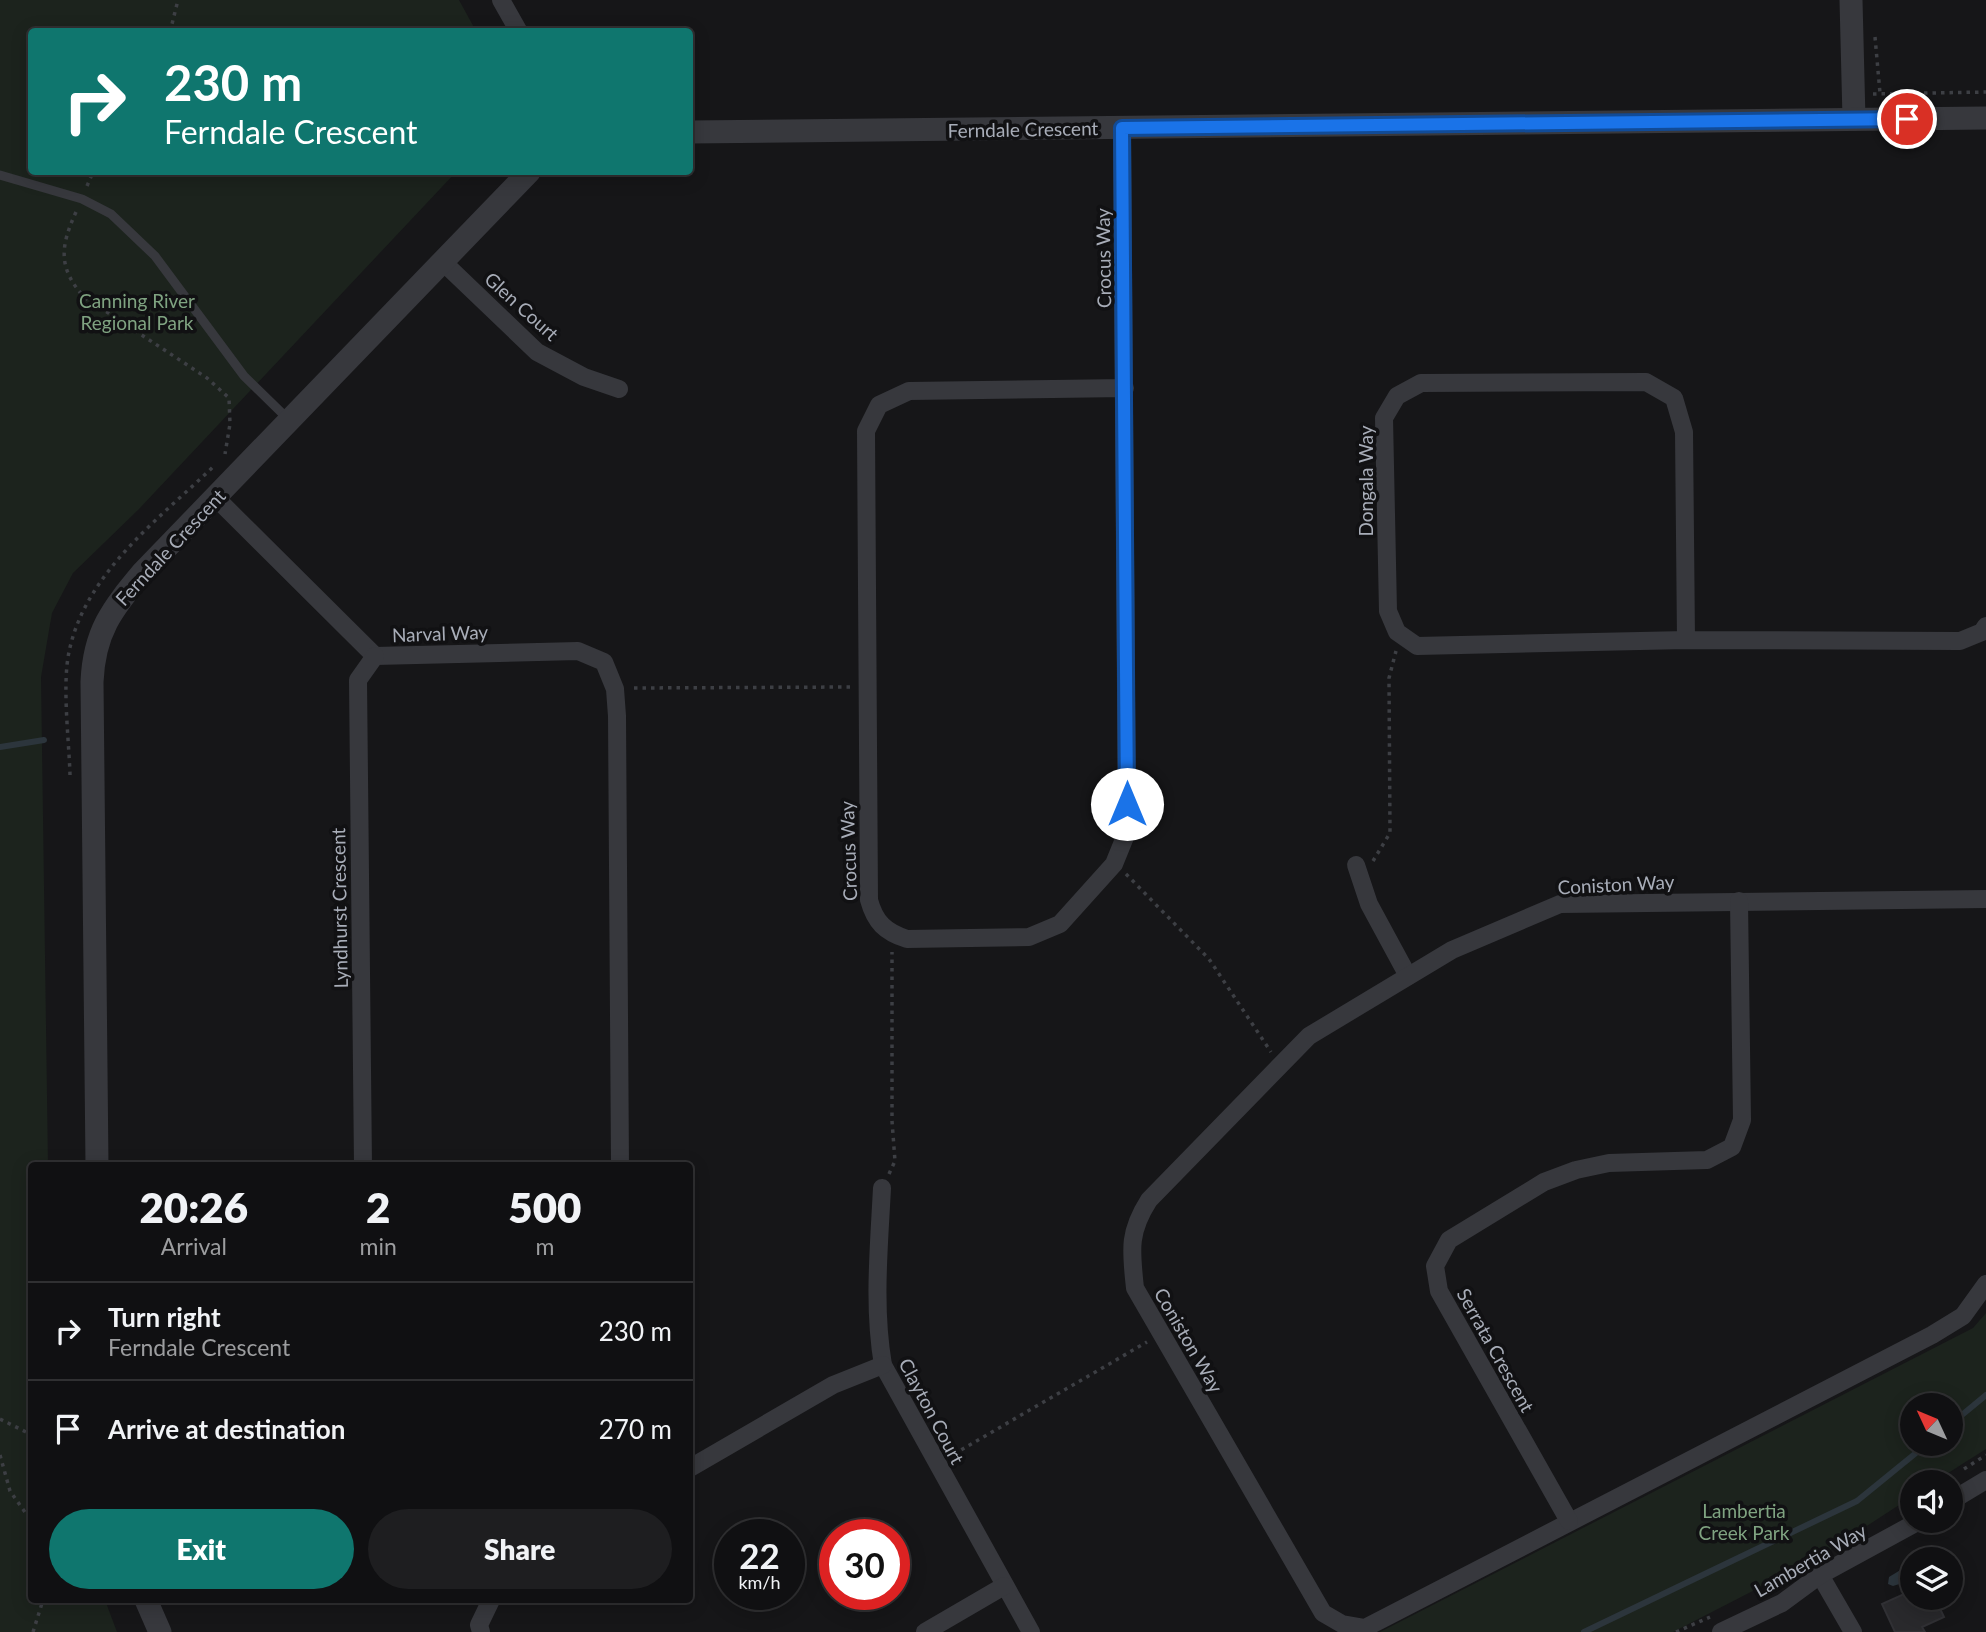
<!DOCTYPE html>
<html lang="en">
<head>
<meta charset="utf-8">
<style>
  :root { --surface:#101012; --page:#1e1e20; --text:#f1f3f6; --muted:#9c9d9f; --line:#303032; --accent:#0f766e }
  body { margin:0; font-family:Lato,sans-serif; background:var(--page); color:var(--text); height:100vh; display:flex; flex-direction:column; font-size:26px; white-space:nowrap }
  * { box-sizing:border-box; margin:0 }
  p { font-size:23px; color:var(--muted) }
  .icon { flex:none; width:38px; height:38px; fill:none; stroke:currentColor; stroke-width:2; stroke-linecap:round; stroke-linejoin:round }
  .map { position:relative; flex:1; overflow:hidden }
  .panel { position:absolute; left:28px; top:1162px; width:665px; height:441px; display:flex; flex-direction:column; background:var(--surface); border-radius:7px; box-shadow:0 4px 18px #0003,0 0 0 2px var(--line) }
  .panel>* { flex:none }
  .guide { position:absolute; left:28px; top:28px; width:665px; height:147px; border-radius:7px; box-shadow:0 4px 18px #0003,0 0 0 2px var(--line); background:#0f766e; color:#fff; overflow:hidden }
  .needle { width:46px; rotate:314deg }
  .controls { position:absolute; left:1900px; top:1393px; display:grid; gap:14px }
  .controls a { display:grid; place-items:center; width:63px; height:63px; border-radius:50%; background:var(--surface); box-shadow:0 4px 18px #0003,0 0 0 2px var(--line); font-size:35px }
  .speed { position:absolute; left:714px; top:1519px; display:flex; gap:14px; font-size:35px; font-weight:700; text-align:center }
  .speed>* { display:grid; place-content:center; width:91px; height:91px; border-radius:50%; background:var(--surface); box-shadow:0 4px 18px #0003,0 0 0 2px var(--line); line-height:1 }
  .speed small { font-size:18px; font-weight:400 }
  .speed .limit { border:10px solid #d22; background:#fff; color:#111 }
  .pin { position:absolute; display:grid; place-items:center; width:60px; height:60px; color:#fff; margin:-30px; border:4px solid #fff; border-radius:50%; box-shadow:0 2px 7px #0007 }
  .me { position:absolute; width:77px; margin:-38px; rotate:0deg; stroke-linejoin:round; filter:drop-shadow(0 0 5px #0008) }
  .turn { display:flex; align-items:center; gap:24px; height:147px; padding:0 21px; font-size:32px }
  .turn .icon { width:91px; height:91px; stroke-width:2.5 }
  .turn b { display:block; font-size:49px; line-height:60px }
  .eta { display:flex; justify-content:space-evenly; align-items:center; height:119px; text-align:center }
  .eta b { font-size:42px; font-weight:800; line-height:49px }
  .button { display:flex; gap:14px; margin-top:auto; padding:14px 21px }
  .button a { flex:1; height:80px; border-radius:42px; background:var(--accent); color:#fff; font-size:28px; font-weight:800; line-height:80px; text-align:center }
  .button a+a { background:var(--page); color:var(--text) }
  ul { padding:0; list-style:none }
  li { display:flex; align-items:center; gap:21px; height:98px; padding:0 21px; border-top:2px solid var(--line) }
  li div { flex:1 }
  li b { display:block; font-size:26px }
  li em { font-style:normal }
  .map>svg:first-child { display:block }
  .green { fill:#1c231d; fill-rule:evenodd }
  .water { fill:#2c353c }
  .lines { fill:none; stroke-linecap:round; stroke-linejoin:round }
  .stream { stroke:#2c353c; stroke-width:6 }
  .building { fill:#29292c; stroke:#303034; stroke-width:2 }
  .path { stroke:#3d3f44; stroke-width:3.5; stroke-dasharray:3.5 5; stroke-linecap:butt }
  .service { stroke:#37383d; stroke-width:9 }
  .minor { stroke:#37383d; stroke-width:18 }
  .tertiary { stroke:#37383d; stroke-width:23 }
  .route-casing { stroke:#114b97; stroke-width:18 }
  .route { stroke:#1a73e8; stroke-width:12 }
  .labels { text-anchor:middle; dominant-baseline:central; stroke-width:7; stroke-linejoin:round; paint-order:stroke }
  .street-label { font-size:19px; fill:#a8adb8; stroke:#111113 }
  .park-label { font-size:19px; fill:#7fa381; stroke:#111113 }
</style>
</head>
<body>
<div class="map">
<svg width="1986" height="1632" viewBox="0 0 1986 1632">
  <rect width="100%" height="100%" fill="#161618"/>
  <g class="green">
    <path d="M0,0H459L476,31L32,32V172H456L139,509L73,573L52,613L41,677L48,1165L32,1166V1600H105L117,1632H0Z"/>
    <path d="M1986,1313V1449L1934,1482H1913V1496L1819,1557L1673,1632H1380L1973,1328ZM1913,1405H1951V1444H1913Z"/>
  </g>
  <path class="water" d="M1907,1566L1913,1569L1912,1580L1893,1586L1888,1584L1889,1577Z"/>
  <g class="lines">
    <g class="stream">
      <path d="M0,747L44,740"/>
      <path d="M1951,1424L1986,1395"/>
      <path d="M1584,1632L1857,1501L1927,1444"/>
    </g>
  </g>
  <path class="building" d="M1913,1590V1598H1935L1944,1617L1922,1627L1925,1632H1895L1882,1604Z"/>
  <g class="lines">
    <g class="path">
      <path d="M170,32L178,0"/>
      <path d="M1875,37L1880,93"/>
      <path d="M1873,94L1986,92"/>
      <path d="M87,186L93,172"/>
      <path d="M76,212C60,247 58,268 84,297L207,378L229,398L230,424L225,454"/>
      <path d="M634,688L850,687"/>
      <path d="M70,775C69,740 62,685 69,652C85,573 159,519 214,466"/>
      <path d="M1373,861L1390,833L1389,678L1396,651"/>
      <path d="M1126,874L1209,959L1271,1052"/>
      <path d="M889,1174L895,1161L892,1121V952"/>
      <path d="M0,1419L32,1435"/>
      <path d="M954,1454L1147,1342"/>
      <path d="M0,1455L10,1491L32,1522"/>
      <path d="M1964,1469L1986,1455"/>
      <path d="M52,1600H74"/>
      <path d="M33,1632L43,1600"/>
      <path d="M1676,1632L1710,1617"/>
    </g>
    <path class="service" d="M0,175L82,199L111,214L155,256L244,376L288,419"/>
    <g class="minor">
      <path d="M501,0L519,32"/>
      <path d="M1122,128L1127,832L1114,864L1060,924L1029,937L907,939C885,932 875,922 869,900L866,431L879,405L909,391L1125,388"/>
      <path d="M443,262L537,352L584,377L619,389"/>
      <path d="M216,498L375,656L578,651L604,662L615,689L617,716L620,1166"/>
      <path d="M1686,640L1684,432L1674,398L1646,382L1421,383L1397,396L1384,418L1388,611L1397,632L1417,646L1686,640L1960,641L1982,632L1986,626"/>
      <path d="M1356,865L1369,904L1408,976"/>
      <path d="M1986,899L1560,904L1452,950L1309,1036L1149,1200C1128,1233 1131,1250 1135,1288L1323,1613L1342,1624L1365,1628L1932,1335L1963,1316L1986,1284"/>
      <path d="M363,1166L358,680L375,656"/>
      <path d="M882,1188C879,1247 873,1307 883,1365L1031,1632"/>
      <path d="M690,1468L833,1385L883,1365"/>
      <path d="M1951,1501L1986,1480"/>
      <path d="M1569,1521L1439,1291L1435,1266L1449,1240L1544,1182L1576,1170L1609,1163L1707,1160L1732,1147L1742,1120L1739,901"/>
      <path d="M1820,1575L1853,1632"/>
      <path d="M481,1632L479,1625L491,1600"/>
      <path d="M925,1632L1004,1586"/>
      <path d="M1721,1632L1782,1603L1820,1575L1919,1521"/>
    </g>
    <g class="tertiary">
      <path d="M1851,0L1854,119"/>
      <path d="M690,132L1986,118"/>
      <path d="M97,1166L92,682C94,632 112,609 143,572L529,172"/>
      <path d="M146,1600L160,1632"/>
    </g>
  </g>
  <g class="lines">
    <defs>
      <path id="route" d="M1127,804L1122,128L1907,119"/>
    </defs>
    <use href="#route" class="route-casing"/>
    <use href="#route" class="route"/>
  </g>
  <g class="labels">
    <g class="street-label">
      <text transform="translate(1023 129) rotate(-1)">Ferndale Crescent</text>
      <text transform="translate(1103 258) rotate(-91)">Crocus Way</text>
      <text transform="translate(522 306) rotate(42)">Glen Court</text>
      <text transform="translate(1365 481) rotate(-90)">Dongala Way</text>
      <text transform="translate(170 547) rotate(-47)">Ferndale Crescent</text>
      <text transform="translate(440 633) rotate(-2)">Narval Way</text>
      <text transform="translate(848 851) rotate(-92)">Crocus Way</text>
      <text transform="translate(1616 884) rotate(-3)">Coniston Way</text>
      <text transform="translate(339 908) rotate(-91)">Lyndhurst Crescent</text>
      <text transform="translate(1189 1340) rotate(60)">Coniston Way</text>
      <text transform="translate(1496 1350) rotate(61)">Serrata Crescent</text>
      <text transform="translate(932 1411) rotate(62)">Clayton Court</text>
      <text transform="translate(1810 1560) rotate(-30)">Lambertia Way</text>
    </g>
    <g class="park-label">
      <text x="137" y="300">Canning River<tspan x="137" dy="22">Regional Park</tspan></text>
      <text x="1744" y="1510">Lambertia<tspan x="1744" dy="22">Creek Park</tspan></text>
    </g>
  </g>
</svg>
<div class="controls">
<a><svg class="needle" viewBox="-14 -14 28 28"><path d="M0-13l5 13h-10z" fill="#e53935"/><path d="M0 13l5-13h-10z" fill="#9c9d9f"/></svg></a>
<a><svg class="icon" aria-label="sound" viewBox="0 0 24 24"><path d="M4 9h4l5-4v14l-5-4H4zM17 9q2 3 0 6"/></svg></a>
<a><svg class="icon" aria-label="layers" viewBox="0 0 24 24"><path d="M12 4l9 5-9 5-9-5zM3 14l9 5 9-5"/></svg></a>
</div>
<div class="speed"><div>22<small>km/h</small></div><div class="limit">30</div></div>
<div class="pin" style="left:1907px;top:119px;background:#d93025"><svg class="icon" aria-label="arrive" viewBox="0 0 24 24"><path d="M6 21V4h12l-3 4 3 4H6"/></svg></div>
<svg class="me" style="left:1127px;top:804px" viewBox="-20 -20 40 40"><circle r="19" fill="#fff"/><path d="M0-13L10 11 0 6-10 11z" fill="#1a73e8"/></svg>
<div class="guide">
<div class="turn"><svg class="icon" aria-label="right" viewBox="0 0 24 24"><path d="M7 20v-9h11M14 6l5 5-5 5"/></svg><div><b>230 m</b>Ferndale Crescent</div></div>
</div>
<section class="panel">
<div class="eta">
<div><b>20:26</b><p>Arrival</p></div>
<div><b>2</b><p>min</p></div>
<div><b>500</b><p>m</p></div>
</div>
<ul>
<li><svg class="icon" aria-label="right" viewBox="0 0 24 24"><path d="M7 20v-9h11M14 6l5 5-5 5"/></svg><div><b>Turn right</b><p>Ferndale Crescent</p></div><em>230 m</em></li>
<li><svg class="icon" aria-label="arrive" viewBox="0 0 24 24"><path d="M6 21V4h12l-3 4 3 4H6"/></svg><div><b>Arrive at destination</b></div><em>270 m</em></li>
</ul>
<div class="button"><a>Exit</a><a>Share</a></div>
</section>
</div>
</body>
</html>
